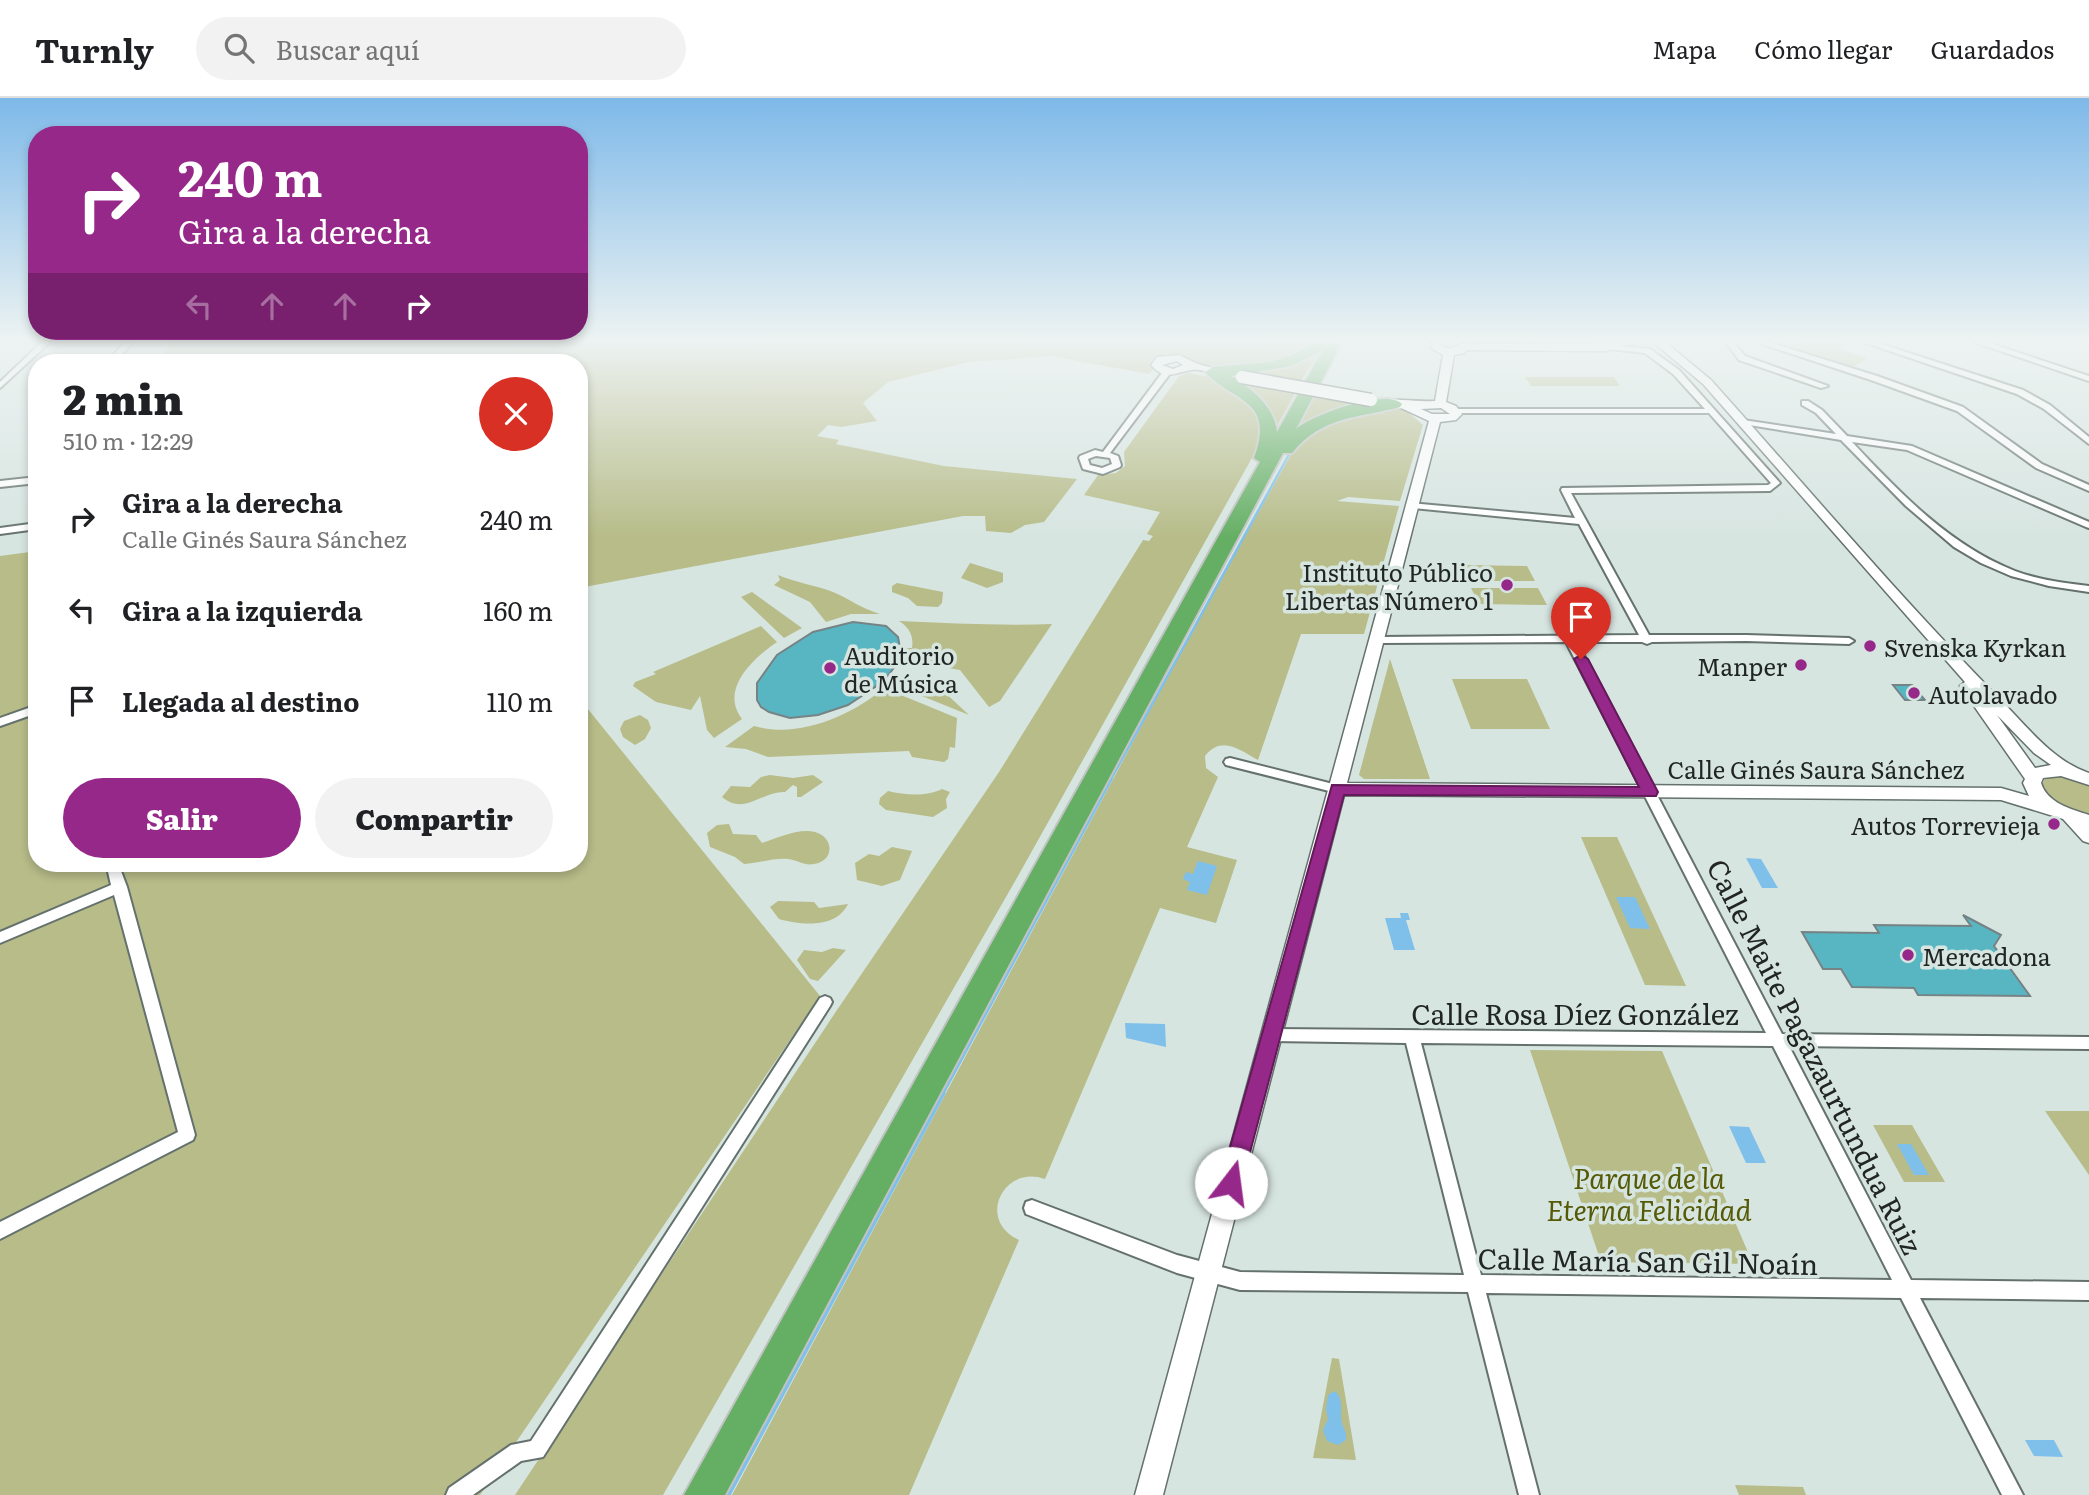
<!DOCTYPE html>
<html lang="es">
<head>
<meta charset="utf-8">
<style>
  :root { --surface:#fff; --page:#f2f2f2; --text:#202124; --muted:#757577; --line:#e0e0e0; --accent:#962889 }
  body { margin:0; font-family:Literata,serif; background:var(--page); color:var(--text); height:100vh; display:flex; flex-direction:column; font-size:26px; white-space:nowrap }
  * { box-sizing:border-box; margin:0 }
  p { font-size:23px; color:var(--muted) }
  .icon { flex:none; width:38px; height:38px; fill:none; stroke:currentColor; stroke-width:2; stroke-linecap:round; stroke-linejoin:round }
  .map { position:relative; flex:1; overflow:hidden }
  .sheet { position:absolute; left:28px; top:256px; width:560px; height:518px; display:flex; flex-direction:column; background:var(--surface); border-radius:28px; box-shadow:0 4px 10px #0003 }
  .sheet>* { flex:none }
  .hud { position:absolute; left:28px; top:28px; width:560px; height:214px; border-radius:28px; box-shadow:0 4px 10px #0003; background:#962889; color:#fff; overflow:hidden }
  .pin { position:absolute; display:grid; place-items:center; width:60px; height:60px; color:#fff; margin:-72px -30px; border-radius:50% 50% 50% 0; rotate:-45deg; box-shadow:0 0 7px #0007 }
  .pin .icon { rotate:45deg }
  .me { position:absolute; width:77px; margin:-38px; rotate:15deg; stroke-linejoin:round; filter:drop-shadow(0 0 5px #0008) }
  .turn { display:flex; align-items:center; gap:24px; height:147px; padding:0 35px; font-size:32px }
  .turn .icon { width:91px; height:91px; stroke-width:2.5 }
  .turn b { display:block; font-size:49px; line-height:60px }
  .lanes { display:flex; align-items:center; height:66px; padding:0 35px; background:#0003; justify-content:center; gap:35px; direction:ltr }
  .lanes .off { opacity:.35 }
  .round { display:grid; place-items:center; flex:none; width:74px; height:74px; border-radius:37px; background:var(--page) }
  .headline { display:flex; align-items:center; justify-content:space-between; height:119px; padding:0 35px }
  h1 { font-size:42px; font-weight:800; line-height:52px }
  .primary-button { display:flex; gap:14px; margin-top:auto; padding:14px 35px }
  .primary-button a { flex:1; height:80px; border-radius:42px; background:var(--accent); color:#fff; font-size:28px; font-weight:800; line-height:80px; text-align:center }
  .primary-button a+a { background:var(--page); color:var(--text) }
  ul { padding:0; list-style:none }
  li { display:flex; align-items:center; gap:21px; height:91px; padding:0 35px }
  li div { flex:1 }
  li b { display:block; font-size:26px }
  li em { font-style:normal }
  header { display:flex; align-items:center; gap:42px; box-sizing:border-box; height:98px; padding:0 35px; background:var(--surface); border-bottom:2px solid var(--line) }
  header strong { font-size:33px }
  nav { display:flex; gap:38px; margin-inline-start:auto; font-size:24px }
  .search { width:490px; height:63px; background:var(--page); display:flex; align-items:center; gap:18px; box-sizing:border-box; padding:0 24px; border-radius:38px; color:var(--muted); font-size:26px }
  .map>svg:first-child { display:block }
  .green { fill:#b7bc89 }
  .water { fill:#7fc0eb }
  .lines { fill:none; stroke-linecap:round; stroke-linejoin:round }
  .stream-far2 { stroke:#7fc0eb; stroke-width:2.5 }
  .stream-far1 { stroke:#7fc0eb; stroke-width:3.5 }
  .stream { stroke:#7fc0eb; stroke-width:5 }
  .building { fill:#58b6c3; stroke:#768385; stroke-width:2 }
  .street-casing { stroke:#64716d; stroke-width:4 }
  .secondary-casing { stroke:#64716d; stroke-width:3 }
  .highway-casing { stroke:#c1c2c2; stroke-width:4 }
  .street { fill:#fff; fill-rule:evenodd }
  .secondary { fill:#fff; fill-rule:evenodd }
  .highway { fill:#65af64; fill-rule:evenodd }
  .secondary-bridge-casing { stroke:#64716d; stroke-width:15; stroke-linecap:butt }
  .secondary-bridge { stroke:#fff; stroke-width:12 }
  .route { fill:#962889; stroke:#621a59; stroke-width:2 }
  .poi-dot { fill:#962889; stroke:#d7e5e1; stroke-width:2.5 }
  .labels { text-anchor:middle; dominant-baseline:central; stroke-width:7; stroke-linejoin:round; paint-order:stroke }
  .poi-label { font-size:24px; fill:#212624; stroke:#d7e5e1; text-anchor:start }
  .street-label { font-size:24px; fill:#212624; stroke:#d7e5e1 }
  .near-street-label { font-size:28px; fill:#212624; stroke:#d7e5e1 }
  .near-park-label { font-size:28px; font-style:italic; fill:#565906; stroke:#d7e5e1 }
</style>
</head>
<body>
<header>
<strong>Turnly</strong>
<div class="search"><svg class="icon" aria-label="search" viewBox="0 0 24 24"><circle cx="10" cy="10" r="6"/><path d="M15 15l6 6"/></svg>Buscar aquí</div>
<nav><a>Mapa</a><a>Cómo llegar</a><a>Guardados</a></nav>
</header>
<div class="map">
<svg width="2089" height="1397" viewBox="0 0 2089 1397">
  <rect width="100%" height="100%" fill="#d7e5e1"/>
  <g class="green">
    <path d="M174,244H1317C1286,261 1249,272 1213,270C1192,269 1169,243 1149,265L1153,272L1149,276L1051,258L968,264L888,284L863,305L877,323L841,329L828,327L817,338L839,342L836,346L944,368L1077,381L1044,424L1025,427L1011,435L986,433L985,418H963L579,490V264H155Z"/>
    <path d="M1795,244H1847L1839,251L1867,260L1852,270L1786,250Z"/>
    <path d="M1321,252L1299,286L1236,275Z"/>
    <path d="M1189,275L1220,281L1259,314L1262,342L1018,778L663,1397H515L837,912L999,674L1143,442L1149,443L1153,438L1147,436L1160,414L1084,397L1098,377L1116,375L1125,368L1124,354L1179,278Z"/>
    <path d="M1525,279H1614L1620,288H1531Z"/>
    <path d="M1236,282L1297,292L1276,330L1263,303Z"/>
    <path d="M1317,295L1370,304L1298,330Z"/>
    <path d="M1397,309L1407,313L1423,327L1400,403L1348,399L1337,403L1399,408L1364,536H1301L1258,662C1241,653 1222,636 1205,658L1206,670L1218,679L1187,749L1237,762L1216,825L1160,810L1045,1081C1003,1066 976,1123 1019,1142L909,1397H732L1202,514L1298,344L1337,321Z"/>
    <path d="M37,453V765H579V600L820,898L480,1397H0V458Z"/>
    <path d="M970,465L1003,475V484L987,490L961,480Z"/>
    <path d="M1461,467L1527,468L1535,483H1468Z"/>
    <path d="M778,477C797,485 815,487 833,494C850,501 860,510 880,516H851L826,524L810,504L774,487L780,482Z"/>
    <path d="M897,485L943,494L942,505L938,509L917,508L908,500L892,494V488Z"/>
    <path d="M1471,490H1538L1547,507L1479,506Z"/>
    <path d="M752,494L802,530L784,540L741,499Z"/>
    <path d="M899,523C949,525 1001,528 1052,526L1000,603L989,609L960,572L903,562L907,550H912C914,538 909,529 899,523Z"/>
    <path d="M761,528L777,544C754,560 719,591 742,621L714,640L707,632L700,598L691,612L656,604L633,588L635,584L656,576L653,574Z"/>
    <path d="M1390,561L1430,681H1364L1359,677Z"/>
    <path d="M1452,581H1527L1550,631H1471Z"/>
    <path d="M915,584L941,591L969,617L907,592Z"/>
    <path d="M884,590L957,620L955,650L950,649L948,661L944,664L912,659L909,653L768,659L746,651L725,649L754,628C798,641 851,618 884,590Z"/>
    <path d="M640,617L648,622L651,630L645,641L635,647L623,639L620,631L624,623Z"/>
    <path d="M770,677L793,680L813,677L823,684L801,699H797V689L793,687L785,694C762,693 744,718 722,699L731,688L750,689L761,679Z"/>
    <path d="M2058,678L2089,687V717C2072,715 2046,704 2042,686L2045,681Z"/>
    <path d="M942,691L950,694L946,701L947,710L933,719L886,712L879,706L880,700L888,693C905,697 926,699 942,691Z"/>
    <path d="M729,726L733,736L756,737L762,745C778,740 798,730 815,734C834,739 835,763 814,766C805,768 797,762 788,761C773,760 759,765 744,766L735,759L710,749L707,735L717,727Z"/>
    <path d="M1581,739H1617L1686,888L1645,887Z"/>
    <path d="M892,749L912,753L900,782L882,788L857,782L855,765L869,756L879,758Z"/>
    <path d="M778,803L814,804L819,810L848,806C836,831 801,827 779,821L770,809Z"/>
    <path d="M833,850L846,852L818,883L810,881L797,862L804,852L822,854Z"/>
    <path d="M1530,952L1662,953L1753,1166L1601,1164Z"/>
    <path d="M2045,1013H2089V1077Z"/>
    <path d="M1873,1027H1912L1945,1084H1904Z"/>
    <path d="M1332,1260L1339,1261L1356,1362L1313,1360Z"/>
    <path d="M1735,1387L1803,1389L1806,1397H1739Z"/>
  </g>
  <g class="water">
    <path d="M1746,760L1761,761L1778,790H1762Z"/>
    <path d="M1198,763L1217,768L1207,797L1187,792L1190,784L1183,781L1186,774L1193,776Z"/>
    <path d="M1616,799H1635L1650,831L1630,830Z"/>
    <path d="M1400,815H1408L1410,822H1406L1415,852H1394L1385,820H1401Z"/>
    <path d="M1125,925L1165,926L1166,949L1126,940Z"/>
    <path d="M1729,1028L1749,1029L1766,1065H1746Z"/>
    <path d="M1897,1046H1911L1929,1077H1914Z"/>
    <path d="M1335,1293C1345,1302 1339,1314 1342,1325C1344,1333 1347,1333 1346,1342L1338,1347L1327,1343L1323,1332L1328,1321L1326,1311L1328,1297Z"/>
    <path d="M2025,1342H2054L2063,1359L2034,1358Z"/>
  </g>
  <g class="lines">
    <path class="stream-far2" d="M1110,683L1292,351"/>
    <path class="stream-far1" d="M942,997L1111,681"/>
    <path class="stream" d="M728,1397L943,995"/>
  </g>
  <g class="building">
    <path d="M853,524L886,528L898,539L901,555L898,564L884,583L848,607L818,617L790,620L769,614L761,609L757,602V585L777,557L813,534Z"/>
    <path d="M1893,587H1912L1925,602H1905Z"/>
    <path d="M1963,817L2001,837L1994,848L2030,898L1918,897L1914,890L1852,889L1841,871H1823L1802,834L1879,835L1874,827L1971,828Z"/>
  </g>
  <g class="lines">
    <defs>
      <g id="street">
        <path d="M42,244H50L0,290V284Z"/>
        <path d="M125,244H133L115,264H107Z"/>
        <path d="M1726,244H1733L1745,258L1828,288L1821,290L1739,262Z"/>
        <path d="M1756,244H1768L1877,278L1963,309L2042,366L2089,387V393L2036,370L1957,313L1871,282Z"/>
        <path d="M1863,244H1875L2023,292L2050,307L2089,339V346L2044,311L2017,296Z"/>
        <path d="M1974,244H1986L2089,278V283Z"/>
        <path d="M1607,247L1650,251L1679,272L1780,385L1770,393L1571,395L1649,537H1746L1849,540L1854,543L1849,546L1746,543L1652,544L1647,546L1642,544H1577L1782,936L2089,939V951L1789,948L1911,1182L2089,1184V1202L1920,1200L2023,1397H2002L1901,1200L1486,1195L1539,1397H1519L1468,1194L1240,1192L1177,1175L1026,1116L1024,1110L1026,1104L1032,1102L1177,1157L1240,1174L1464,1177L1406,945L1271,943L1266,941L1264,937L1266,933L1271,931L1766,935L1566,544L1379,545L1374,542L1379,539L1639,537L1579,426L1413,410L1410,409V405L1575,420L1561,392L1562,390L1768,387L1771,385L1709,315H1456L1452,313L1456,311H1705L1673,276L1645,255L1610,251H1607ZM1421,945L1773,948L1892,1182L1481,1177Z"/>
        <path d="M1165,271L1172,273L1110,355L1118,358L1121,367L1120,369L1103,376L1083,371L1079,360L1080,358L1095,352L1103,354ZM1096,358L1110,360L1112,366L1102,370L1090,367L1088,361Z"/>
        <path d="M1802,303H1808L1822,312L1847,338L1912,348L2089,424V430L2086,429L1907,352L1852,344C1899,394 1950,448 2015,473C2039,482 2064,485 2089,488V494L2049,488L2011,478L1981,465L1954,449L1906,408L1841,342L1743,326L1739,324L1743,322L1836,336L1816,315L1802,307Z"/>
        <path d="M37,379V385L0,389V383Z"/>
        <path d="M37,425V431L0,436V430Z"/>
        <path d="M37,607V615L0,628V620Z"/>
        <path d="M1230,660L1337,687L1343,691L1337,695L1226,667L1224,664L1226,661Z"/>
        <path d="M106,765H118L127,789L195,1037L193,1042L0,1141V1124L178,1034L114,797L0,845V834L111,787Z"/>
        <path d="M825,898L830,900L832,904L830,908L543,1359L521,1363L473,1397H446L449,1390L511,1347L531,1343L820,900Z"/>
      </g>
      <g id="secondary">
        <path d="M1432,244H1443L1441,247C1452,254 1454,248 1462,246L1636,245L1605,253L1466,252L1465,255L1454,257L1446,304L1456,308L1462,316L1456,322L1440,324L1347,685L2001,690L2029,698L2023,685L2025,681L1960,588L1965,584L1703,286L1653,244H1665L1711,282C1805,387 1897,496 1996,597C2023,624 2052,663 2089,675V687L2061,678L2043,680L2041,685C2047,705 2071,711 2089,717V745L2083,743L2063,721L2001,702L1344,697L1163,1397H1135L1429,323L1401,310L1372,303C1377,299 1422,304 1435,303L1443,257L1431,250ZM1441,310L1450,316H1432L1421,311ZM1997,617L2034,655L2051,667L2035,670Z"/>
        <path d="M1179,257L1198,266L1237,277L1231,280C1220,278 1203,270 1192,272C1175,274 1166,284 1151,267L1157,259ZM1177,263L1183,267L1173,271L1162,267Z"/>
      </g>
      <path id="highway" d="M1314,244H1342L1296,331C1312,317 1386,290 1402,306L1400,309C1358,320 1322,318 1292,355H1283L725,1397H684L1260,364L1254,360C1276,300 1233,305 1205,274L1213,269L1270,264L1295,256ZM1323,252L1277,334C1274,308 1253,292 1232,278L1291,268Z"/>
    </defs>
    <use href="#street" class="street-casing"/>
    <use href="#secondary" class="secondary-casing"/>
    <use href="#highway" class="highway-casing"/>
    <use href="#street" class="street"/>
    <use href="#secondary" class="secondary"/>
    <use href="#highway" class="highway"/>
    <defs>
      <path id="secondary-bridge" d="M1242,279L1371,302"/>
    </defs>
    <use href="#secondary-bridge" class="secondary-bridge-casing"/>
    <use href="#secondary-bridge" class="secondary-bridge"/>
  </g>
  <linearGradient id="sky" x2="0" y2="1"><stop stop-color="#7eb9e9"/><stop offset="0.55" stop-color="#edf3f2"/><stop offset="1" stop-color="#edf3f2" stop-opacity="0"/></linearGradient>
  <rect width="2089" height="440" fill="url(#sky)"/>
  <path class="route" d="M1581,557L1588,561L1658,694L1656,698L1344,697L1242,1085L1239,1092L1231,1095L1224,1092L1220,1085L1332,687L1639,689L1574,561Z"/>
  <g class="poi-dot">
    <circle cx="1507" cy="487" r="7"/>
    <circle cx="1870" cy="548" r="7"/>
    <circle cx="1801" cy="567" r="7"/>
    <circle cx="830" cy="570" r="7"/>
    <circle cx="1914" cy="595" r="7"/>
    <circle cx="2054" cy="726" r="7"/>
    <circle cx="1908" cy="857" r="7"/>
  </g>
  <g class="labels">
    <g class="poi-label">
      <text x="1493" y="473" text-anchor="end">Instituto Público<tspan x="1493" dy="28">Libertas Número 1</tspan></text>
      <text x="1884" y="548">Svenska Kyrkan</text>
      <text x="844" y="556">Auditorio<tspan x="844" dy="28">de Música</tspan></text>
      <text x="1787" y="567" text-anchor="end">Manper</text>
      <text x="1928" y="595">Autolavado</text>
      <text x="2040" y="726" text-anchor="end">Autos Torrevieja</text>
      <text x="1922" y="857">Mercadona</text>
    </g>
    <g class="street-label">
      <text x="1816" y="670">Calle Ginés Saura Sánchez</text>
    </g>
    <g class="near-street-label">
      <text x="1575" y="915">Calle Rosa Díez González</text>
      <text transform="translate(1816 958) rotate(63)">Calle Maite Pagazaurtundua Ruiz</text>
      <text transform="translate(1648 1162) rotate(1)">Calle María San Gil Noaín</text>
    </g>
    <g class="near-park-label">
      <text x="1649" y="1079">Parque de la<tspan x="1649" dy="32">Eterna Felicidad</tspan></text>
    </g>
  </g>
</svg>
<div class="pin" style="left:1581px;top:561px;background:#d93025"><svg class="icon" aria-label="arrive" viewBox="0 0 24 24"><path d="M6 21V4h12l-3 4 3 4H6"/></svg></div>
<svg class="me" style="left:1231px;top:1085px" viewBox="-20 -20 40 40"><circle r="19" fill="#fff"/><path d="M0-13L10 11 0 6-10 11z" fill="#962889"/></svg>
<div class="hud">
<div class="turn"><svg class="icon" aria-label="right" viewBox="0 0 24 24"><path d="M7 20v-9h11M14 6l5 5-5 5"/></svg><div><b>240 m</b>Gira a la derecha</div></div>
<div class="lanes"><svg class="icon off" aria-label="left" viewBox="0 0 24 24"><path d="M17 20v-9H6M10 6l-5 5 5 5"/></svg><svg class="icon off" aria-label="ahead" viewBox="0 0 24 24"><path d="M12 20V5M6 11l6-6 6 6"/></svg><svg class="icon off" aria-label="ahead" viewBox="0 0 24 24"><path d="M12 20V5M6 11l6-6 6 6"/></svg><svg class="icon" aria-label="right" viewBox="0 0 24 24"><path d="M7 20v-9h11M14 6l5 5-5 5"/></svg></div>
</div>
<section class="sheet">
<div class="headline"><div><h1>2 min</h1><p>510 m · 12:29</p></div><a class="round" style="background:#d93025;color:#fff"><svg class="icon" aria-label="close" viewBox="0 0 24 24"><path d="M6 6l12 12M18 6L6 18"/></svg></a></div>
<ul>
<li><svg class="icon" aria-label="right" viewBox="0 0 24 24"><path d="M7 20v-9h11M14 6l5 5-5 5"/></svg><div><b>Gira a la derecha</b><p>Calle Ginés Saura Sánchez</p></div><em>240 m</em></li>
<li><svg class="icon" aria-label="left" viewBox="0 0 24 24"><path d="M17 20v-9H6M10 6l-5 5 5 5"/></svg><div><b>Gira a la izquierda</b></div><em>160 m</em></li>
<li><svg class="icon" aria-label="arrive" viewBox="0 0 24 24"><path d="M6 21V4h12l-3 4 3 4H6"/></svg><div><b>Llegada al destino</b></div><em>110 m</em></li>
</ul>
<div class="primary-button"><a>Salir</a><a>Compartir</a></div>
</section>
</div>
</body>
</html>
